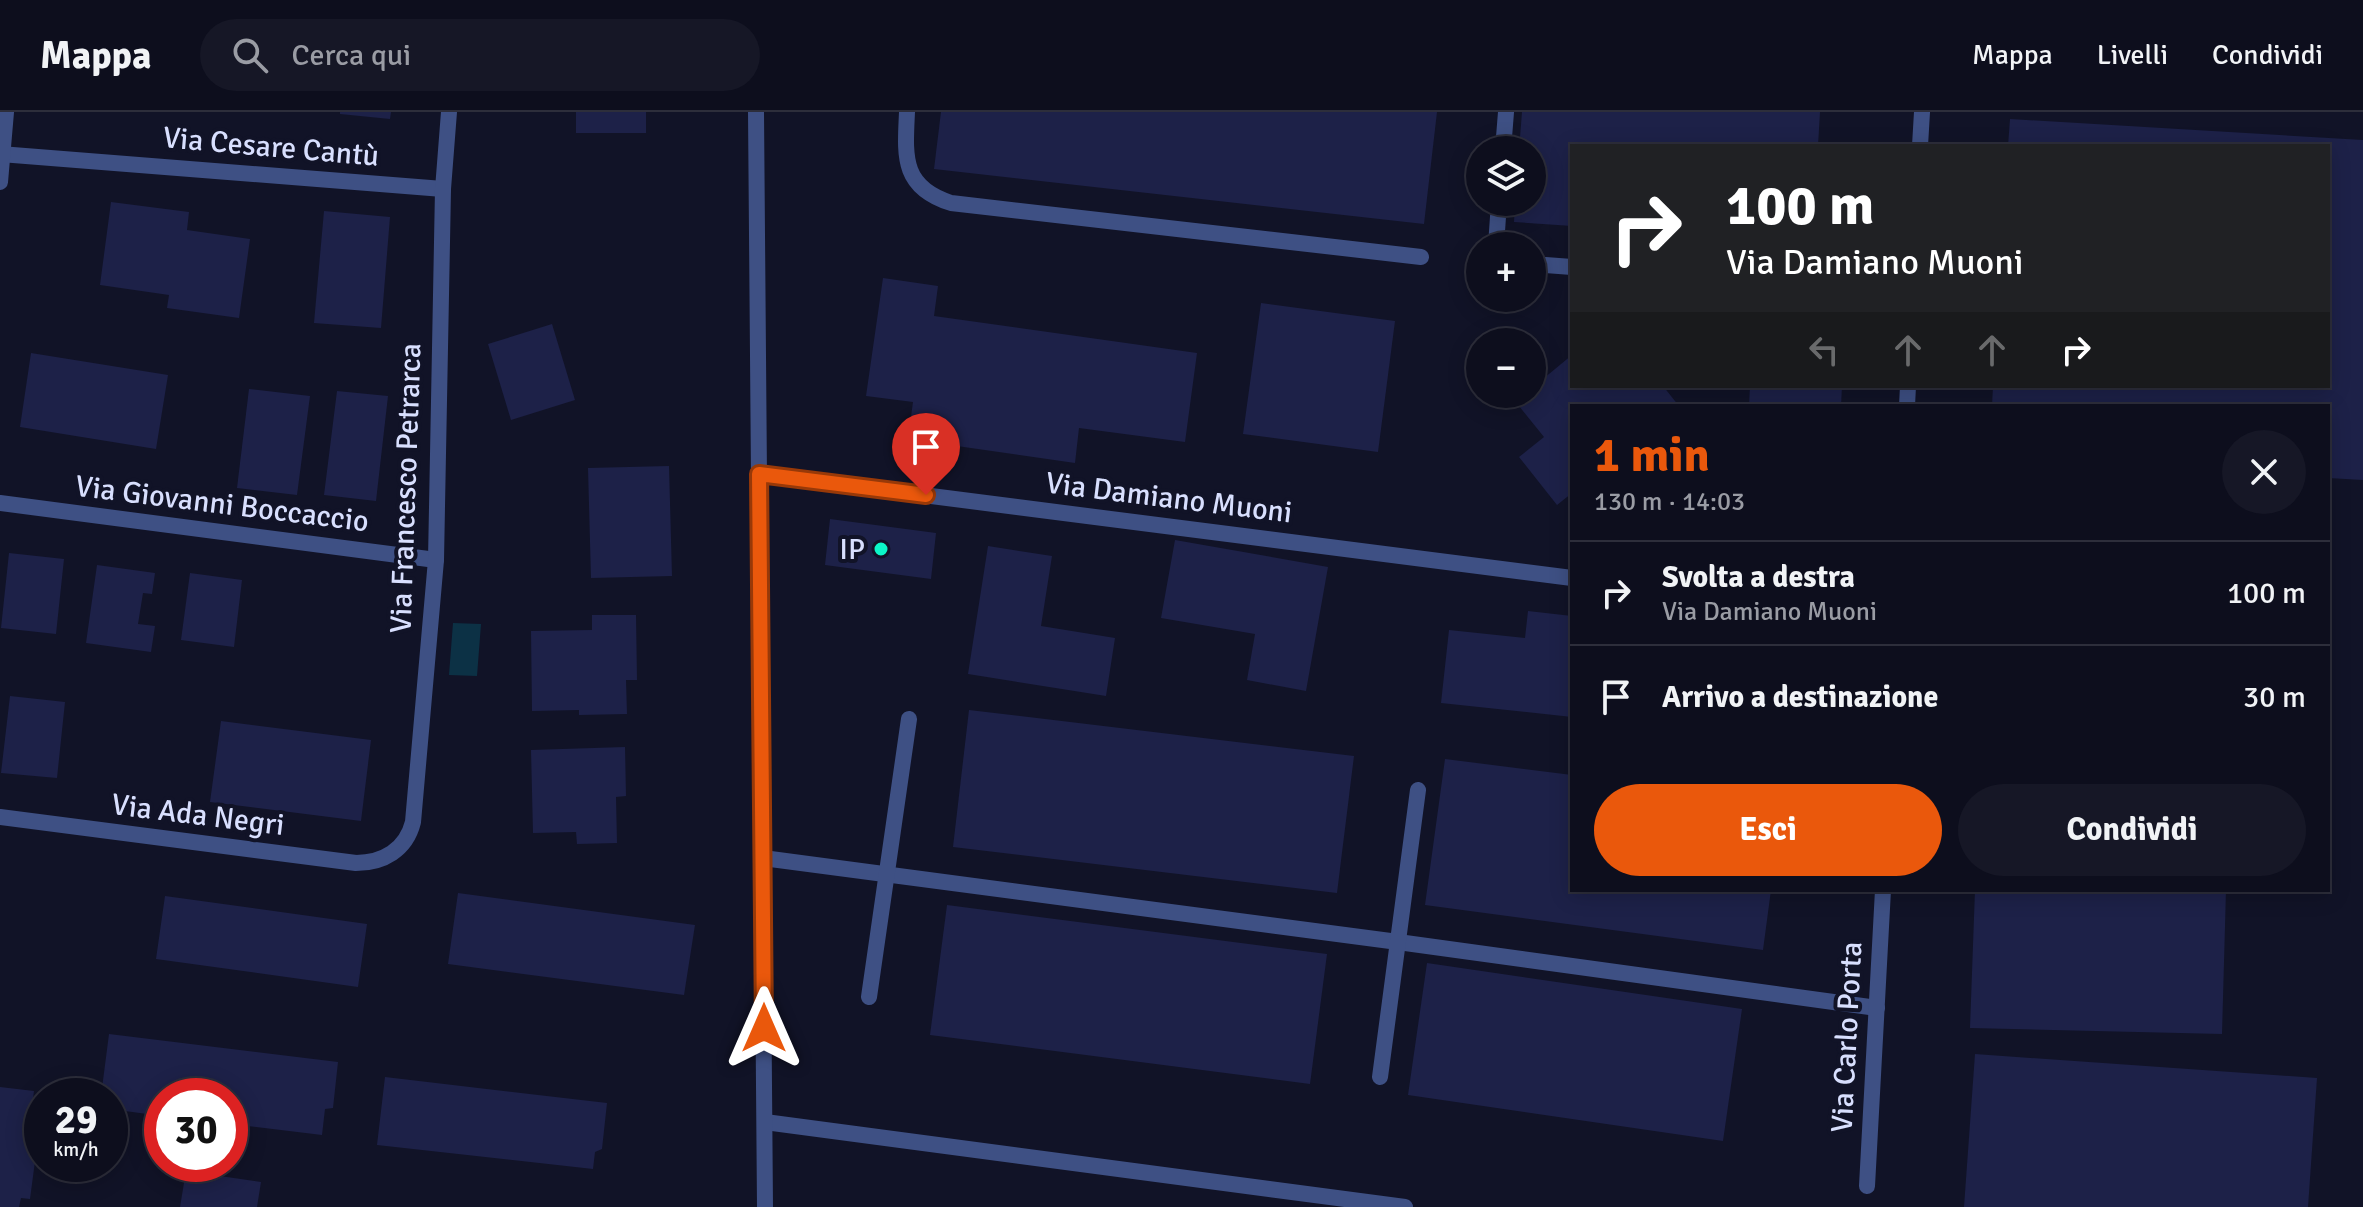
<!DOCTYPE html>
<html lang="it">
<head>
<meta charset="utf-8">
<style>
  :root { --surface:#0d0e1d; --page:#161726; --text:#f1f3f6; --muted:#9a9ca4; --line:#2d2e3b; --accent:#ea580c }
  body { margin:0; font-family:Signika,sans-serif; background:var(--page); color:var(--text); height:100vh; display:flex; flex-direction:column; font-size:30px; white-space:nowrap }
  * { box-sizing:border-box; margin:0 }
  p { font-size:26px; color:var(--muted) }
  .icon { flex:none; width:44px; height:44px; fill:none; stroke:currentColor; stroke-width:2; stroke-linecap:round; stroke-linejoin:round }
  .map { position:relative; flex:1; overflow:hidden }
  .sheet { position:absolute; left:1570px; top:292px; width:760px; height:488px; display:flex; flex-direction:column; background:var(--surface); border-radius:0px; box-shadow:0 4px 20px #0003,0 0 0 2px var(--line) }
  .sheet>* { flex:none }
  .guide { position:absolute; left:1570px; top:32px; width:760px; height:244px; border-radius:0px; box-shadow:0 4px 20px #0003,0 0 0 2px var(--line); background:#202124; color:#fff; overflow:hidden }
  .tools { position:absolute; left:1466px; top:24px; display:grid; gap:16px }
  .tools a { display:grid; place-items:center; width:80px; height:80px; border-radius:50%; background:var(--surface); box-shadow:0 4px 20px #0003,0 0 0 2px var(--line); font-size:40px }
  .speed { position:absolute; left:24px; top:966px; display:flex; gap:16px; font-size:40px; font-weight:700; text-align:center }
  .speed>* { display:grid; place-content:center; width:104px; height:104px; border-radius:50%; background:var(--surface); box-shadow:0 4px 20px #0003,0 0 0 2px var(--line); line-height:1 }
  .speed small { font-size:20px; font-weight:400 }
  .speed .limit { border:12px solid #d22; background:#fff; color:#111 }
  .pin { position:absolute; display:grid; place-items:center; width:68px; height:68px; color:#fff; margin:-82px -34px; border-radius:50% 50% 50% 0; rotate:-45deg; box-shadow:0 0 8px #0007 }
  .pin .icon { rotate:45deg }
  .me { position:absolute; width:88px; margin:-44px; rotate:0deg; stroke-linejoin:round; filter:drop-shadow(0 0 6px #0008) }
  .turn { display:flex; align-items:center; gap:28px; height:168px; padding:0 24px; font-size:36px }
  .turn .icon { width:104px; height:104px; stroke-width:2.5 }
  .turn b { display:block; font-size:56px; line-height:68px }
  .lanes { display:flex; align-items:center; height:76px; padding:0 24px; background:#0003; justify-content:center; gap:40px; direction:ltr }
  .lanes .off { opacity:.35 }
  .round { display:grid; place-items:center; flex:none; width:84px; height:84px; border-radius:42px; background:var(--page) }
  .summary { display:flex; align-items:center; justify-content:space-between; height:136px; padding:0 24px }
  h1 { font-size:48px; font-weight:700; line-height:60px; color:var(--accent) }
  .button { display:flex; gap:16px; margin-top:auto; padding:16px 24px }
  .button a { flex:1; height:92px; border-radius:48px; background:var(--accent); color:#fff; font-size:32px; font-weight:700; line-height:92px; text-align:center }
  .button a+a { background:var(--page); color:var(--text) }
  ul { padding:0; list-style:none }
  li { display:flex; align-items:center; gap:24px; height:104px; padding:0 24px; border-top:2px solid var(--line) }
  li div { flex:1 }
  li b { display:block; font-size:30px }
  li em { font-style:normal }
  header { display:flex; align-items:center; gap:48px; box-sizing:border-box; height:112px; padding:0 40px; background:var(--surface); border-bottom:2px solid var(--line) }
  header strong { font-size:38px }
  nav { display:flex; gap:44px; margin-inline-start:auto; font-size:28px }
  .search { width:560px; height:72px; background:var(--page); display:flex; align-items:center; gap:20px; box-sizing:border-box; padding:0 28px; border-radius:44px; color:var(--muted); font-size:30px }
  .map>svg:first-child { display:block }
  .water { fill:#0c3145 }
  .building { fill:#1d2148 }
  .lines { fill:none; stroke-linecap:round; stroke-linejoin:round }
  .service { stroke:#3e5084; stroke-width:16 }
  .minor { stroke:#3e5084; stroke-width:16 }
  .route-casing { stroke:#983908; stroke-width:20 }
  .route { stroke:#ea580c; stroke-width:14 }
  .poi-dot { fill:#0cf6c8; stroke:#111327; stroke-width:3 }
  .labels { text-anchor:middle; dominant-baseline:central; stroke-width:8; stroke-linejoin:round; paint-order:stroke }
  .street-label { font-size:30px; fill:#d8dffe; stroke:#111327 }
  .poi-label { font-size:30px; fill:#d8dffe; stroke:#111327; text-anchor:end }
</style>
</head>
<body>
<header>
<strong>Mappa</strong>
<div class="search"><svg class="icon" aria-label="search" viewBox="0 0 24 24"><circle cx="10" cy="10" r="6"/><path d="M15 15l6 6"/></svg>Cerca qui</div>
<nav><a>Mappa</a><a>Livelli</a><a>Condividi</a></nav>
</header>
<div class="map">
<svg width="2363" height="1095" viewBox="0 0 2363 1095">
  <rect width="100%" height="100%" fill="#111327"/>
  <path class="water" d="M453,511L481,512L477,564L449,563Z"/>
  <g class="building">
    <path d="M340,0H391L390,7L340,2Z"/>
    <rect x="576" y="0" width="70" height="21"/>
    <path d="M941,0H1437L1424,112L934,57Z"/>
    <path d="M1522,0H1820L1818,34H1572V114L1514,110L1515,90H1532V38H1519Z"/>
    <path d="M2010,7L2363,28V368L2328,366V294H1992L1993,274H2328V34H2008Z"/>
    <path d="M111,90L189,100L187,118L250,127L239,206L167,196L169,183L100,173Z"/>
    <path d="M324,99L390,105L381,216L314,211Z"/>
    <path d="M883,166L938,174L934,204L1197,241L1185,330L1079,316L1075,351L908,327L913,290L866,284Z"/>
    <path d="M1261,191L1395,209L1378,340L1243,322Z"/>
    <path d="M552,212L575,288L511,308L488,232Z"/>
    <path d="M31,241L168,263L156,337L20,315Z"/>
    <path d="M1572,243V274H1663L1679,294H1572V381L1557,393L1519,345L1544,325L1515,289L1524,282H1532V276Z"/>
    <path d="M1750,274H1842L1841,294H1749Z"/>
    <path d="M249,277L310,284L297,383L237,376Z"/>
    <path d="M337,279L388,284L376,389L324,383Z"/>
    <path d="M669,354L672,464L591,466L588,356Z"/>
    <path d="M830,407L936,421L931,467L825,453Z"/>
    <path d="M1175,428L1328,455L1306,579L1247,568L1255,522L1161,506Z"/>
    <path d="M988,434L1052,444L1041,514L1115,526L1106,584L968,562Z"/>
    <path d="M9,441L64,447L56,522L1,516Z"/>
    <path d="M97,453L155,461L152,482L143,481L138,512L155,514L151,540L86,531Z"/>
    <path d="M190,461L242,468L234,535L181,528Z"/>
    <path d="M1528,499L1572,504V605L1441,591L1449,518L1525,526Z"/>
    <path d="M592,503H636L637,568H626L627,602L579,603V598L532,599L531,519L592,518Z"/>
    <path d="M10,584L65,590L57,666L1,661Z"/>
    <path d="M969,598L1354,644L1337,781L953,735Z"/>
    <path d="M221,609L371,628L361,709L210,690Z"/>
    <path d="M625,635L626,684L616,685L617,731L577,732L576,720L533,721L531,638Z"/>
    <path d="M1445,647L1572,663V778H1771L1763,838L1425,793Z"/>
    <path d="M1975,778H2226L2222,922L1970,916Z"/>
    <path d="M458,781L695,813L684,883L448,852Z"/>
    <path d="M165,784L367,812L358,875L156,847Z"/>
    <path d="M947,793L1327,842L1310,972L930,923Z"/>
    <path d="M1427,851L1742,897L1723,1029L1408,983Z"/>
    <path d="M109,922L338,950L333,996L325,997L322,1023L230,1012V984H162V1004L110,997V984H101Z"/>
    <path d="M1975,942L2317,966L2308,1095H1964Z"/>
    <path d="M385,965L607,991L602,1037L595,1040L593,1057L377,1033Z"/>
    <path d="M0,975L34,979L29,1017L39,1019L30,1087L21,1086L19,1095H0Z"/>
    <path d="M186,1059L261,1070L257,1095H180Z"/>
  </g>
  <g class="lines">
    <g class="service">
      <path d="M907,0C905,44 901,75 951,91L1421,145"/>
      <path d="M1503,38L1506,0"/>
      <path d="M1496,134L1499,90"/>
      <path d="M1532,152L1572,155"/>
      <path d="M763,746L1398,830L1877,896"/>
      <path d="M869,885L909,607"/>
      <path d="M1380,965L1418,678"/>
      <path d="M765,1010L1405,1095"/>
    </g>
    <g class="minor">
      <path d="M756,0L765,1095"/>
      <path d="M1920,34L1922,0"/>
      <path d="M0,42L443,77"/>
      <path d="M0,70L6,0"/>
      <path d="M1907,294L1908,274"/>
      <path d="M759,362L1572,466"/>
      <path d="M0,391L436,448"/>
      <path d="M0,705L356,751C383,751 406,738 413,710L436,448L443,77L449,0"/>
      <path d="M1867,1074L1883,778"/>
    </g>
  </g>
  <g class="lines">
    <defs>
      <path id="route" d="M764,916L759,362L926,383"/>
    </defs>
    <use href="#route" class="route-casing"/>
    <use href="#route" class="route"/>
  </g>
  <circle class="poi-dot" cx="881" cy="437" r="8"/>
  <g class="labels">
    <g class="street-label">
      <text transform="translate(271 35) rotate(5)">Via Cesare Cantù</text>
      <text transform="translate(406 376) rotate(-88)">Via Francesco Petrarca</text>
      <text transform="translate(1169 386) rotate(7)">Via Damiano Muoni</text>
      <text transform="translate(222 392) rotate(7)">Via Giovanni Boccaccio</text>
      <text transform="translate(198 703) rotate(7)">Via Ada Negri</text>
      <text transform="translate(1847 925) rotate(-87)">Via Carlo Porta</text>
    </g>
    <g class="poi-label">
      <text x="865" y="437">IP</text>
    </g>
  </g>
</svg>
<div class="tools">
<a><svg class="icon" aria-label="layers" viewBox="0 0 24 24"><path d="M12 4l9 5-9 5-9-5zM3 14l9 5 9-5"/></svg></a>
<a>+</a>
<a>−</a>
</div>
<div class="speed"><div>29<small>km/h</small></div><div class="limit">30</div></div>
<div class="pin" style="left:926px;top:383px;background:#d93025"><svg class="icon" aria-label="arrive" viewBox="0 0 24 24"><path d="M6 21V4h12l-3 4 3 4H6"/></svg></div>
<svg class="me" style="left:764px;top:916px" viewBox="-20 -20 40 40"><path d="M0-17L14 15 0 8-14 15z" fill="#ea580c" stroke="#fff" stroke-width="4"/></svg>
<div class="guide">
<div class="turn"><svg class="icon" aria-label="right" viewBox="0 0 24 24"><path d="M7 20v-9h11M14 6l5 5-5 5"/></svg><div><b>100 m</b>Via Damiano Muoni</div></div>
<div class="lanes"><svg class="icon off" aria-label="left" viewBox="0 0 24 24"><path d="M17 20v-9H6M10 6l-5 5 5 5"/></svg><svg class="icon off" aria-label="ahead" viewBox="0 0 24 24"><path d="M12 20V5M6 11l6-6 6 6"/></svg><svg class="icon off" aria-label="ahead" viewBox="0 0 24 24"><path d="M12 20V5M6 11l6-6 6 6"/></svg><svg class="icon" aria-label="right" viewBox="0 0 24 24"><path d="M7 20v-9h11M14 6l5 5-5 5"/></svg></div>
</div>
<section class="sheet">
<div class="summary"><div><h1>1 min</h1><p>130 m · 14:03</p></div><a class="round"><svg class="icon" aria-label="close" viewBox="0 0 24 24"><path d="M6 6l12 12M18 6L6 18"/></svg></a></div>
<ul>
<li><svg class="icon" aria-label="right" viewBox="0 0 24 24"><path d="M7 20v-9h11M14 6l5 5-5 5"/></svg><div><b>Svolta a destra</b><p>Via Damiano Muoni</p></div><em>100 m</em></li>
<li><svg class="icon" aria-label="arrive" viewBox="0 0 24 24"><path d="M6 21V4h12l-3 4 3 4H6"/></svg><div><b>Arrivo a destinazione</b></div><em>30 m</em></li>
</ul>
<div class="button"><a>Esci</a><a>Condividi</a></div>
</section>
</div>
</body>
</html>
